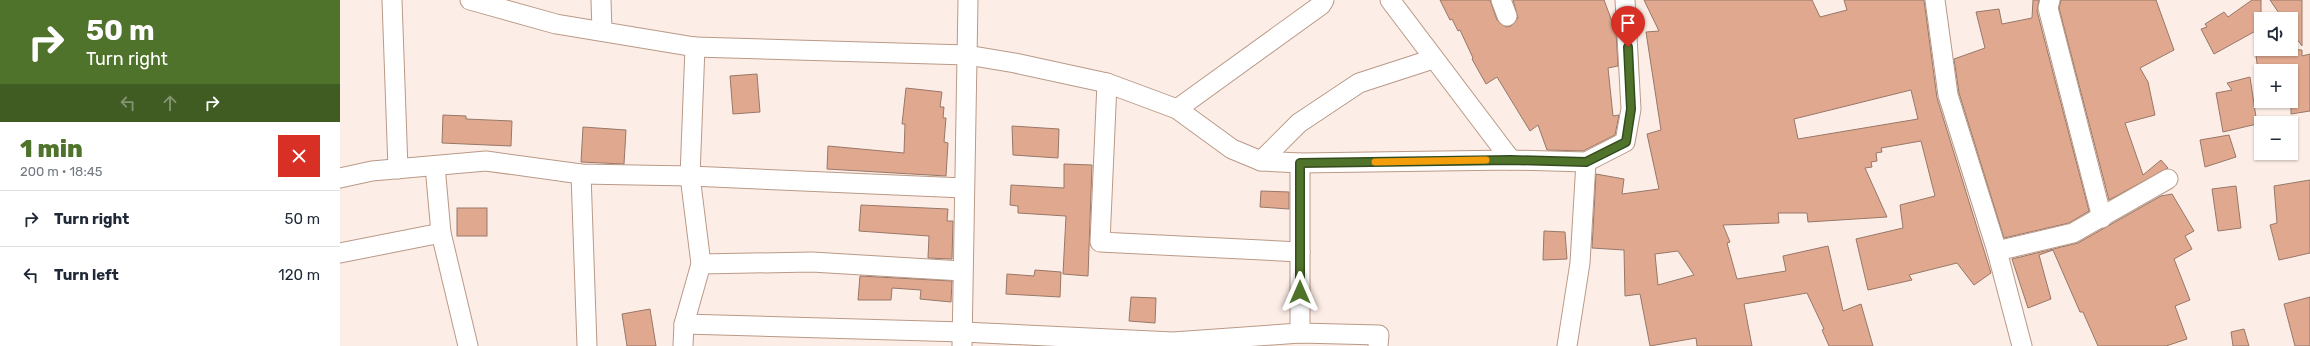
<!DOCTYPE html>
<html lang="en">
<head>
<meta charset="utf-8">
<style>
  :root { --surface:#fff; --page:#f2f2f3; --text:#1f2937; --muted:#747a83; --line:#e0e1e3; --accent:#50732c }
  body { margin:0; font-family:Rubik,sans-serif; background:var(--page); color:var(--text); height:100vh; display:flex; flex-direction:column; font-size:15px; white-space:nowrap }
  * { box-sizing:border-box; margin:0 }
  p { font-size:13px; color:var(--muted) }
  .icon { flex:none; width:22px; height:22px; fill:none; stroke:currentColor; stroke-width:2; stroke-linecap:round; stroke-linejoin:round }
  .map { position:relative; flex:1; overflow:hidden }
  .side { display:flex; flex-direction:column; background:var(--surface); width:340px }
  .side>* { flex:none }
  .top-card { background:#50732c; color:#fff; overflow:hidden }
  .controls { position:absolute; left:1914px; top:12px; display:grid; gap:8px }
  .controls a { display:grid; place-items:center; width:44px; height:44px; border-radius:0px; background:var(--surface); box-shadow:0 1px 3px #0004; font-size:20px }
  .pin { position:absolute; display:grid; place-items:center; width:34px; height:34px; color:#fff; margin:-41px -17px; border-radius:50% 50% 50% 0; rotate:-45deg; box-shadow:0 0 4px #0007 }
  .pin .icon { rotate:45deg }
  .me { position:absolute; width:44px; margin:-22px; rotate:0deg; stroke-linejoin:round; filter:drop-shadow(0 0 3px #0008) }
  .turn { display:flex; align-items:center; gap:14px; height:84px; padding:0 20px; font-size:18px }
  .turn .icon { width:52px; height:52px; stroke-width:2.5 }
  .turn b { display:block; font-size:28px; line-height:34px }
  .lanes { display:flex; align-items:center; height:38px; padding:0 20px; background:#0003; justify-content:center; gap:20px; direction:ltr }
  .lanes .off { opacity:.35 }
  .round { display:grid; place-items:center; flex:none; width:42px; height:42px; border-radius:0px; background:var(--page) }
  .headline { display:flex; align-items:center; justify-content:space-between; height:68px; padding:0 20px }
  h1 { font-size:24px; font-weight:800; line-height:30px; color:var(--accent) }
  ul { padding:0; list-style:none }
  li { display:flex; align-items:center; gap:12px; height:56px; padding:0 20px; border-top:1px solid var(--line) }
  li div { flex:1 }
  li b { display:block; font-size:15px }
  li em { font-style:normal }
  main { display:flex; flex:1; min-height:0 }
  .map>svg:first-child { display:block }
  .building { fill:#e0a98f; stroke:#987768; fill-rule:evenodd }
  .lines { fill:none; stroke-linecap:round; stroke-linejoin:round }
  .street-casing { stroke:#ba9987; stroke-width:21 }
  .street { stroke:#fff; stroke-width:19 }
  .route-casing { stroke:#344b1d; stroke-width:10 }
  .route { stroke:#50732c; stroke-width:7 }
  .slow { stroke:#f59e0b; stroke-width:7 }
</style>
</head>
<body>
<main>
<section class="side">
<div class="top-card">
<div class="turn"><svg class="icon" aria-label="right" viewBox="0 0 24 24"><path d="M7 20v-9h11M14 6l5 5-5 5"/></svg><div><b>50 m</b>Turn right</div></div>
<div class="lanes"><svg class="icon off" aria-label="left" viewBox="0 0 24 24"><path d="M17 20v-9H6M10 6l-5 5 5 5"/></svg><svg class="icon off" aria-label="ahead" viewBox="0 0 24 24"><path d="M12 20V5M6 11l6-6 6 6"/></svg><svg class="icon" aria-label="right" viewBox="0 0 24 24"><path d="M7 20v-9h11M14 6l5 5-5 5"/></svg></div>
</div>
<div class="headline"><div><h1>1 min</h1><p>200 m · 18:45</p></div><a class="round" style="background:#d93025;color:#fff"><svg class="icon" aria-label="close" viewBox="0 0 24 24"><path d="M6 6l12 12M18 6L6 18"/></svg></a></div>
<ul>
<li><svg class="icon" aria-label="right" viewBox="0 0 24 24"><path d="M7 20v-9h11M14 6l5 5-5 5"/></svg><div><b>Turn right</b></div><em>50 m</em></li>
<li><svg class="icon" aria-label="left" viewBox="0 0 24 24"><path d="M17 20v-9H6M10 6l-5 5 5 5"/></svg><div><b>Turn left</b></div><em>120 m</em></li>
</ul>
</section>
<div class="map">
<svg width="1970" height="346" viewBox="0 0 1970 346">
  <rect width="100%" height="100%" fill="#fceee6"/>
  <g class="building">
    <path d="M1100,0H1150L1157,20L1166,27L1171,26L1178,18L1173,0H1264L1276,32L1278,66L1268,68L1273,116L1279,115L1275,135L1243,151L1207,150L1198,125L1190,131L1157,77L1146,84L1132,59L1133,58L1120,30L1118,31L1112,19L1110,20Z"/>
    <path d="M1304,0H1472L1480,17L1507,10L1504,0H1584L1597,98L1651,273L1634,285L1617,263L1569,275L1572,280L1528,290L1516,239L1563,228L1560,205L1595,196L1581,141L1541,148L1542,152L1536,153L1537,161L1531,162L1532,167L1525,168L1547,217L1468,222L1467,213H1438L1439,223L1383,225L1390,242L1387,243L1397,279L1446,271L1443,256L1488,246L1503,311L1521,304L1533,346H1489L1482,330L1484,329L1467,293L1404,304L1412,346H1357L1356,338L1310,346L1300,294L1285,296L1284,250L1252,248L1256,174L1284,179L1282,194L1319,189L1307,134L1321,130L1306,32L1319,31ZM1571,90L1578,119L1458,139L1454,119ZM1338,251L1354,275L1318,285L1315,254Z"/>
    <path d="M1693,0H1699L1697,11L1749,211L1729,223L1664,238L1619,93L1614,59L1645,48L1636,12L1659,9L1662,24L1692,18Z"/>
    <path d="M1721,0H1816L1834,50L1800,68L1808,82L1815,115L1785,123L1803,175L1821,160L1828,168L1769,200L1719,8Z"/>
    <path d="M1912,0H1921V28L1874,54L1861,29L1867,27L1865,24L1884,12L1888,17Z"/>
    <path d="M1930,0H1962V46L1951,31V19H1943Z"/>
    <path d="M1915,48L1962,50V56L1970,54V111L1951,114V71H1918Z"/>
    <path d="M417,74L420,112L393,114L390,76Z"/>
    <path d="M1910,77L1917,124L1883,132L1876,93L1892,90L1887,83Z"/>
    <path d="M566,88L602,92L600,107H604L603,118H606L604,142L608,143L606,176L487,169L488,146L564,153L565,124H562Z"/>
    <path d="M103,115L126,116V119L172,121L171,146L102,143Z"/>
    <path d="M672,126L719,129L718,158L673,155Z"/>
    <path d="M243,127L286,130L284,164L241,162Z"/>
    <path d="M1889,135L1896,157L1865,167L1860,140Z"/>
    <path d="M724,164L752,165L748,276L723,274L726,216L678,213V206L670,205L671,185L724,188Z"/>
    <path d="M1970,180V253L1939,260L1930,225L1937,223L1934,186Z"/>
    <path d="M1896,186L1901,228L1878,231L1872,189Z"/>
    <path d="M921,191L949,192V209L920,207Z"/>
    <path d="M1832,194L1854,231L1845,236L1852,249L1834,259L1850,300L1835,306L1847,339L1826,346H1758L1743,312H1740L1713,250L1699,255L1711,299L1688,308L1672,259L1738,243L1821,196Z"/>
    <path d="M521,205L608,209L607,221H613L612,259L588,258L589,236L519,231Z"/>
    <rect x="117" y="208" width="30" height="28"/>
    <path d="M1204,231L1225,232L1227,259L1203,260Z"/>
    <path d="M695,270L721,272L720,297L666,294L667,274L694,276Z"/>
    <path d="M520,276L612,281L611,302L580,299L581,290L552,288L551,300H518Z"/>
    <path d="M791,297L816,298L815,323L789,321Z"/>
    <path d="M1970,297V346H1955L1944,304Z"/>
    <path d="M310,309L316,346H287L282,314Z"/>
    <path d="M1904,329L1909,346H1893L1891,332Z"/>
  </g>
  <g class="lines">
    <defs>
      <g id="street">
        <path d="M52,0L58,169"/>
        <path d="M130,0L216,24L355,47L627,55L675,63L767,83L837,109L892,149L921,161L960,163L1171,160L1246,162L1285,142L1291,109L1285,0"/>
        <path d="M261,0L262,31"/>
        <path d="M1050,0L1171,160"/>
        <path d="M1161,0L1167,16"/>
        <path d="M1595,0L1608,95L1657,251L1682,346"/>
        <path d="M1710,0L1708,8L1762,218"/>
        <path d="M767,83L760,242L960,252"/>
        <path d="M837,109L981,5L984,0"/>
        <path d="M921,161L959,123L1019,83L1093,59"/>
        <path d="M95,166L101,233L128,346"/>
        <path d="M241,174L247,346"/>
        <path d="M0,178L32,171L146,161L241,174L350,176L624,188"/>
        <path d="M1657,251L1733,233L1828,179"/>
        <path d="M0,253L101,233"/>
        <path d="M361,264L472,262L622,271"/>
        <path d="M344,324L623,332L833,342L960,333L1039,335L1038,346"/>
        <path d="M960,333V163"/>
        <path d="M343,346L344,324L361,264L350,176L355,47"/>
        <path d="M622,346L628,0"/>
        <path d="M1227,346L1240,263L1246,162"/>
      </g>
    </defs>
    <use href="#street" class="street-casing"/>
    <use href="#street" class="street"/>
  </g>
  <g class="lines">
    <defs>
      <path id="route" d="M960,292V163L1171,160L1246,162L1286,142L1291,109L1288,47"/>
    </defs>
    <use href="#route" class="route-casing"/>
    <use href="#route" class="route"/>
    <path class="slow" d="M1035,162L1146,160"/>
  </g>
</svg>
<div class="controls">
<a><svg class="icon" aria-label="sound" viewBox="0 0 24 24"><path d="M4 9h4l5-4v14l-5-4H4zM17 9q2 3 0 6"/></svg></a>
<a>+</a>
<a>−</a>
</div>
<div class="pin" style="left:1288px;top:47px;background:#d93025"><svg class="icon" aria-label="arrive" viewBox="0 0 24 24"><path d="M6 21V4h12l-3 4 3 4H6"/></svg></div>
<svg class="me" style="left:960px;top:292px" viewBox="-20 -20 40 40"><path d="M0-17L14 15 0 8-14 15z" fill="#50732c" stroke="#fff" stroke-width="4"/></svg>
</div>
</main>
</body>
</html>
